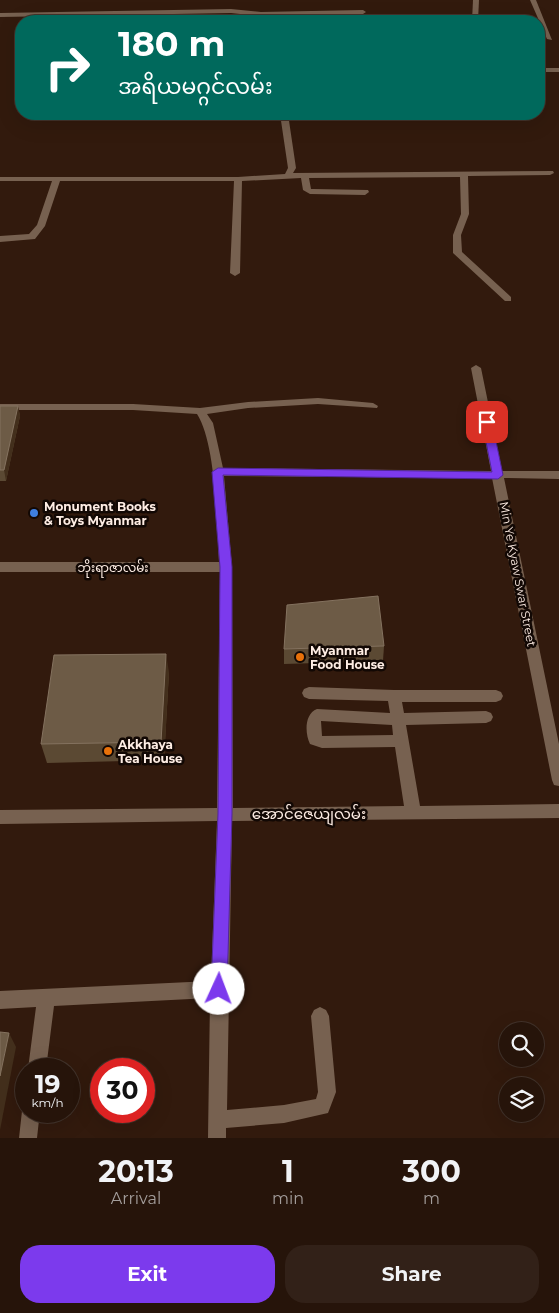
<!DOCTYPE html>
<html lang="en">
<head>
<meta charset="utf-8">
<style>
  :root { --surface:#26140a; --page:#322118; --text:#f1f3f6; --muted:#a49e9c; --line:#42332b; --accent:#7c3aed }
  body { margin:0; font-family:Montserrat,"Noto Sans Myanmar",sans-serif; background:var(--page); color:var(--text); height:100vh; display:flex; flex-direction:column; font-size:19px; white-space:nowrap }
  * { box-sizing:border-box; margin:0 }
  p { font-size:16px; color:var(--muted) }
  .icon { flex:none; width:28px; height:28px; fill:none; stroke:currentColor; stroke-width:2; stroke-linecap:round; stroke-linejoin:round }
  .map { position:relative; height:1138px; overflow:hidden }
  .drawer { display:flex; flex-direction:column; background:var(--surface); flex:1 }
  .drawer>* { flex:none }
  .top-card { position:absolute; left:15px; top:15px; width:530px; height:105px; border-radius:20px; box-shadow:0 5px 20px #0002,0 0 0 1px var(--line); background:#00695c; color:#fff; overflow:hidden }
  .controls { position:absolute; left:499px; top:1022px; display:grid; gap:10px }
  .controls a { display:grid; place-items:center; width:45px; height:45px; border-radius:50%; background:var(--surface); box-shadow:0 5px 20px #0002,0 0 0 1px var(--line); font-size:25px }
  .speed { position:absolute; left:15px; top:1058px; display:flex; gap:10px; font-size:25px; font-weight:700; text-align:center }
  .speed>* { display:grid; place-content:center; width:65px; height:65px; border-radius:50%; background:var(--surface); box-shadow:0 5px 20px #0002,0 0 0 1px var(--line); line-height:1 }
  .speed small { font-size:12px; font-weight:400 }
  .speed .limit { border:8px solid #d22; background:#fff; color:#111 }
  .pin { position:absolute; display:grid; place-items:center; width:42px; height:42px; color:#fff; margin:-21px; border-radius:10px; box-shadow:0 2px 8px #0006 }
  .me { position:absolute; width:55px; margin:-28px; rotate:2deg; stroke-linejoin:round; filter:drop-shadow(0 0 4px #0008) }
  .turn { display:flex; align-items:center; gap:18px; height:105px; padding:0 20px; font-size:22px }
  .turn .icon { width:65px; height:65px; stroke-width:2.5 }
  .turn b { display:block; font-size:35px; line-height:42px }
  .eta { display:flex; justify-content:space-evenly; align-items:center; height:85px; text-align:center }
  .eta b { font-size:30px; font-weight:700; line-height:35px }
  .primary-button { display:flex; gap:10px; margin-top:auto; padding:10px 20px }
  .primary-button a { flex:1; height:58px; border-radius:20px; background:var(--accent); color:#fff; font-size:20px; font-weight:700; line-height:58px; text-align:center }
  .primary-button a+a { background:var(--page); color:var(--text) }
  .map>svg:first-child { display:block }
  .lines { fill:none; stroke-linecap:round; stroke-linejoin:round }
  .minor { fill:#776150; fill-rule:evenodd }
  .wall { fill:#5b4933 }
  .shaded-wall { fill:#432f1c }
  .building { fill:#6d5b46; stroke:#84725f }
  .route { fill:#7c3aed; stroke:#51269a }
  .shop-dot { fill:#3f7fe0; stroke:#120804; stroke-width:2 }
  .food-dot { fill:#e8710a; stroke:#120804; stroke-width:2 }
  .labels { text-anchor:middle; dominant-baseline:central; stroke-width:5; stroke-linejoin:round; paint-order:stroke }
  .poi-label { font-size:12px; font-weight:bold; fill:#feede4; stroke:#120804; text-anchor:start }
  .street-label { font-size:12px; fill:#feede4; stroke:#120804 }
  .near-street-label { font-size:15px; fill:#feede4; stroke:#120804 }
</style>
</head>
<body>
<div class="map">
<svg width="559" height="1138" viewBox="0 0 559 1138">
  <rect width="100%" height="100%" fill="#321a0d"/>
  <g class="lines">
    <g class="minor">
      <path d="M473,0H479L478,21H472Z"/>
      <path d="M530,0H536L552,40L547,39Z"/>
      <path d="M231,9L261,12L363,10L366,12L363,14L268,16L275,21H268L259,16L231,13L0,17V13Z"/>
      <rect x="539" y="68" width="20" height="4"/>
      <path d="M280,114H288L296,168L293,173L553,171L554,173L550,175L468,176L469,214L461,235L462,252L511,297V301H505L453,253V235L461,214L460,177L309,178L311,189H314L368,190L369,192L365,195L310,194L303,190L301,178L242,181L240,273L235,276L230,273L234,181H60L45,226L35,239L0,242V236L29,234L37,225L52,181H0V177H238L285,174L288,168Z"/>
      <path d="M476,365L481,368L502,471H559V479L504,478L559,744V786L554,785L552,780L492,478L224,476L232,567L233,808L404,806L395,747L322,748L310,744C305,734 304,714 317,709L390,713L388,701L309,699L304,697L302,693L304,689L309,687L394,690H496L501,692L503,696L501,700L496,702H402L404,713L486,711L491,713L493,717L491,721L486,723L406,725L420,806L559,804V818L232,821L227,1110L284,1105L316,1099L318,1092L311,1016L314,1010L320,1007L326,1010L329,1016L336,1092L328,1113L284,1123L226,1128V1138H208L210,998L54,1006L46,1069H28L36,1007L0,1009V991L211,981L217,821L0,824V810L217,808L220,572H0V562H219C217,526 216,443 197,414L133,410H0V404H133L200,408L248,402L318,398L373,403L378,406L377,408L318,404L248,408L207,414L213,423L223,468L491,471L471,368ZM321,721L392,725L393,735L322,736Z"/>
      <path d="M26,1104V1111H40L37,1138H19L22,1111Z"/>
    </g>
  </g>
  <g class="wall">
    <path d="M0,406H18L20,416L6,481H0Z"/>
    <path d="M384,646L383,661L284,664V649Z"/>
    <path d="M169,672L164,760L47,763L41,744Z"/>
  </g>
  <g class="shaded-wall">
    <path d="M18,406L20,416L6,481L4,470Z"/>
    <path d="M166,654L169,672L164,760L161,742Z"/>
    <path d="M9,1033L16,1047L0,1130V1076Z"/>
  </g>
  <g class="building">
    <path d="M0,406H18L4,470H0Z"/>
    <path d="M378,596L384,646L284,649L287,605Z"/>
    <path d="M166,654L161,742L41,744L54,655Z"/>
    <path d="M0,1032L9,1033L0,1076Z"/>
  </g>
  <path class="route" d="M487,418L492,422L503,475L498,479L223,475L232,567V814L227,989L224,995L219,997L214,995L211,989L218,814L220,567L212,472L218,468L492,472L482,422Z"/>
  <circle class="shop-dot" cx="34" cy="513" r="5"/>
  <g class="food-dot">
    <circle cx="300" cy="657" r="5"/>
    <circle cx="108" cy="751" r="5"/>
  </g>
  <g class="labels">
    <g class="poi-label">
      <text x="44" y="506">Monument Books<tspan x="44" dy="14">&amp; Toys Myanmar</tspan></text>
      <text x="310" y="650">Myanmar<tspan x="310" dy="14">Food House</tspan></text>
      <text x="118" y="744">Akkhaya<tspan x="118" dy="14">Tea House</tspan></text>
    </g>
    <g class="street-label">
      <text x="113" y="567">ဘိုးရာဇာလမ်း</text>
      <text transform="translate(518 574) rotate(79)">Min Ye Kyaw Swar Street</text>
    </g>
    <g class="near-street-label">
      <text x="309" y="813">အောင်ဇေယျလမ်း</text>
    </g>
  </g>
</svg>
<div class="controls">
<a><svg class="icon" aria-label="search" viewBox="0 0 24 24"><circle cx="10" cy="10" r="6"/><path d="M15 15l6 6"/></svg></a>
<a><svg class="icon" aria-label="layers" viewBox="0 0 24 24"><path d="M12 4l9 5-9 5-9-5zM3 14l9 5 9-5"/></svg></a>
</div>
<div class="speed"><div>19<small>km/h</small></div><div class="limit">30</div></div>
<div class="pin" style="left:487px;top:422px;background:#d93025"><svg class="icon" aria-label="arrive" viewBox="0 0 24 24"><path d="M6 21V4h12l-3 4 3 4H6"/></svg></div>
<svg class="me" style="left:219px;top:989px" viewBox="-20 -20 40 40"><circle r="19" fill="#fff"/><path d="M0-13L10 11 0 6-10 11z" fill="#7c3aed"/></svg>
<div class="top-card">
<div class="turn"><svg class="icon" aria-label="right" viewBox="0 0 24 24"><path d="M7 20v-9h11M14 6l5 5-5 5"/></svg><div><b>180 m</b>အရိယမဂ္ဂင်လမ်း</div></div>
</div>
</div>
<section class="drawer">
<div class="eta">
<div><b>20:13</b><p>Arrival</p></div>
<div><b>1</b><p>min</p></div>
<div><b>300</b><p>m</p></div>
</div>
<div class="primary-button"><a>Exit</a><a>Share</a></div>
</section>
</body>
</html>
